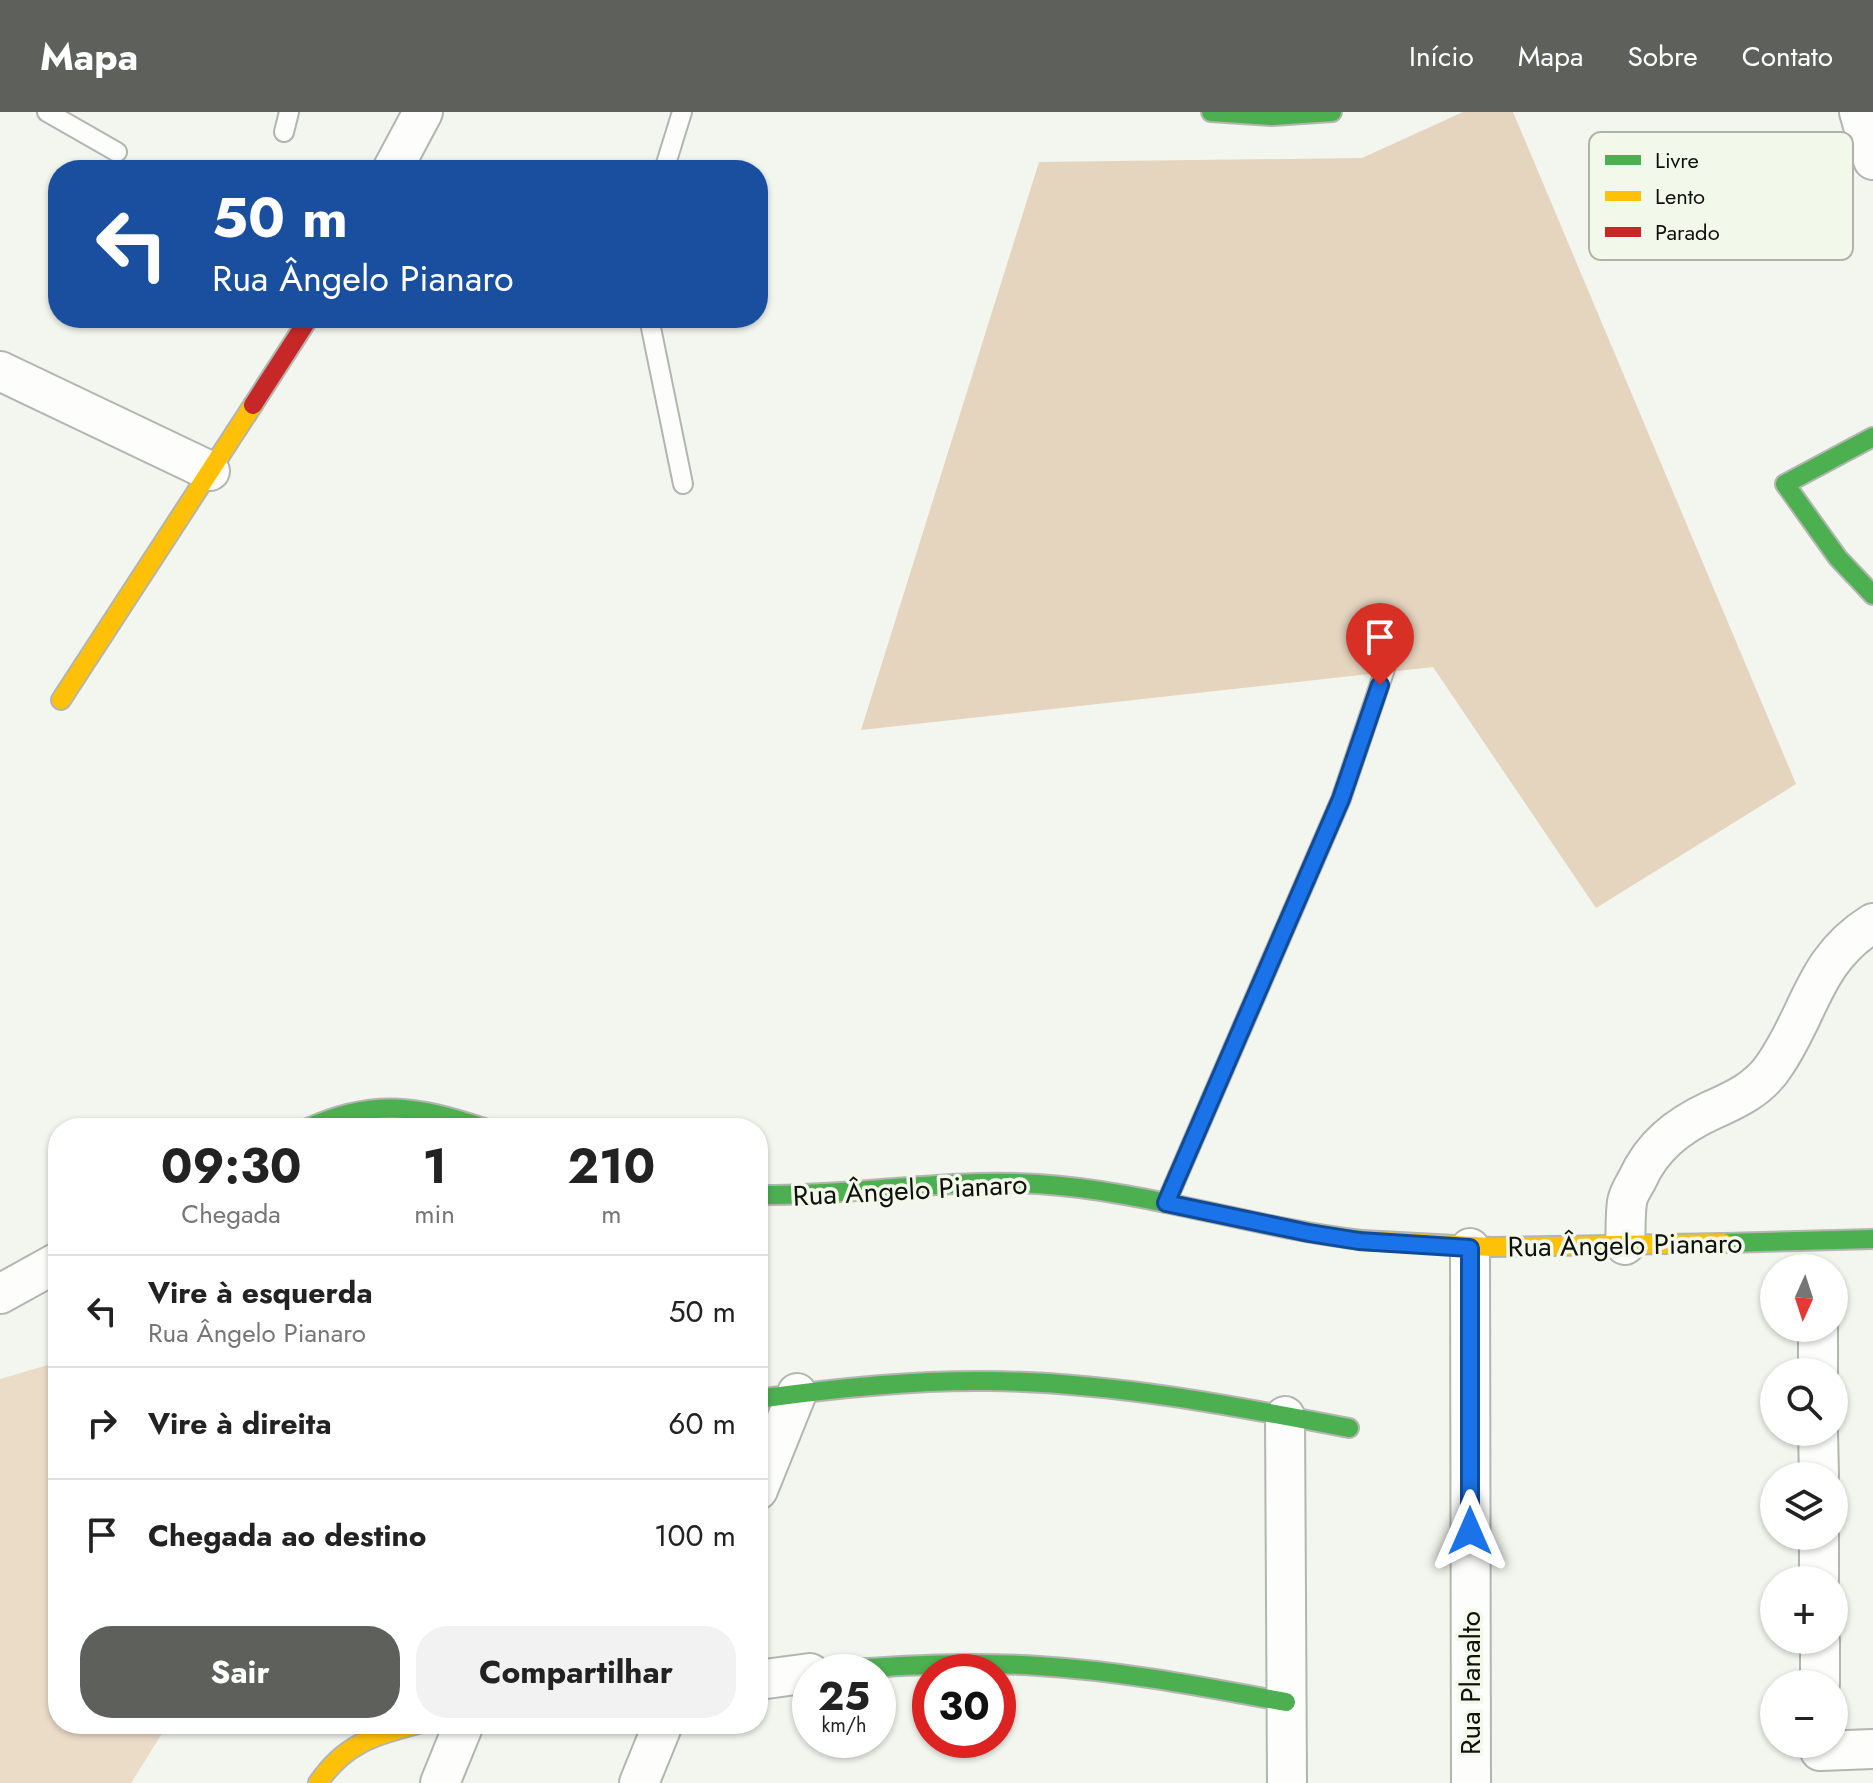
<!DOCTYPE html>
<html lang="pt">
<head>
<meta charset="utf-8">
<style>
  :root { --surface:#fff; --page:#f2f2f2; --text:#222; --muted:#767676; --line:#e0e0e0; --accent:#5e615b }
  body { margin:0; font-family:Jost,sans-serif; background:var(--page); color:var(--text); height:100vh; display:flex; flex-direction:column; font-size:30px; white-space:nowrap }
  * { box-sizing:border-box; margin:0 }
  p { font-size:26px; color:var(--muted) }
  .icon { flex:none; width:44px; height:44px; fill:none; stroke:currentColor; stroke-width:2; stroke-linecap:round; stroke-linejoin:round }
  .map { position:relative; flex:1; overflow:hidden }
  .side { position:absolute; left:48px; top:1006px; width:720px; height:616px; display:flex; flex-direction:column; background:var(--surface); border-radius:32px; box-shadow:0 2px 6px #0004 }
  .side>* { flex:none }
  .guide { position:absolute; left:48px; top:48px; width:720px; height:168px; border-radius:32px; box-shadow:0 2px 6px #0004; background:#1a4fa0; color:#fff; overflow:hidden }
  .needle { width:52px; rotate:183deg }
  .fabs { position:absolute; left:1760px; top:1142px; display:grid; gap:16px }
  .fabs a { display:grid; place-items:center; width:88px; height:88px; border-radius:50%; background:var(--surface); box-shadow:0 2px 6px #0004; font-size:40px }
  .speed { position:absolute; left:792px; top:1542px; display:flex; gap:16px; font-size:40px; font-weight:700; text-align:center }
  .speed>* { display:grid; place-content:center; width:104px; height:104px; border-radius:50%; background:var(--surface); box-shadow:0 2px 6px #0004; line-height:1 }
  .speed small { font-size:20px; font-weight:400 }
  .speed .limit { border:12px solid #d22; background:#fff; color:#111 }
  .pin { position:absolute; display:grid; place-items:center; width:68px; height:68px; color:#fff; margin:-82px -34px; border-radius:50% 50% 50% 0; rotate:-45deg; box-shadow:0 0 8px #0007 }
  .pin .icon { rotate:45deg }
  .me { position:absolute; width:88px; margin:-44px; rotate:0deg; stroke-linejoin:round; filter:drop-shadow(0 0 6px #0008) }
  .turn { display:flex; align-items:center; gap:28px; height:168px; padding:0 32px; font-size:36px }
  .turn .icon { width:104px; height:104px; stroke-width:2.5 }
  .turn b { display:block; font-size:56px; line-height:68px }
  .eta { display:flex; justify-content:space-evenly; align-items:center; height:136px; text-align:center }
  .eta b { font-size:48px; font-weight:700; line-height:56px }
  .cta { display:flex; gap:16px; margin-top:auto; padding:16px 32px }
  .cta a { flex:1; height:92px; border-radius:32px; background:var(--accent); color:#fff; font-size:32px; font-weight:700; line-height:92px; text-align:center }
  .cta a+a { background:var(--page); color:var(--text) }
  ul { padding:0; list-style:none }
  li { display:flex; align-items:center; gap:24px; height:112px; padding:0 32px; border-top:2px solid var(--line) }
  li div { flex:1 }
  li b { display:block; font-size:30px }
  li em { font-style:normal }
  header { display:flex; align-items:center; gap:48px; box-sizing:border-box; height:112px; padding:0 40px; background:var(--accent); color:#fff }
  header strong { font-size:38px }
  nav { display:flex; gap:44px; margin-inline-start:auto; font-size:28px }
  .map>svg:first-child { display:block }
  .green { fill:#ebdcc8 }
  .forest { fill:#e5d4be }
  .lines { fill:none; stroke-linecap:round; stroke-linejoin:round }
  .lane-casing { stroke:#b3b6b0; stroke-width:22 }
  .street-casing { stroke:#b3b6b0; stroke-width:42 }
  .fast-casing { stroke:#b3b6b0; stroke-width:22 }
  .slow-casing { stroke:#b3b6b0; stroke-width:22 }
  .jam-casing { stroke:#b3b6b0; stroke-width:22 }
  .lane { stroke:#fdfefc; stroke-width:18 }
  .street { stroke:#fdfefc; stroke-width:38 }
  .fast { stroke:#4caf50; stroke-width:18 }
  .slow { stroke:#ffc107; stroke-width:18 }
  .jam { stroke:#c62828; stroke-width:18 }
  .route-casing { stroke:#114b97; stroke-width:20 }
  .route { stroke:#1a73e8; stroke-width:14 }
  .labels { text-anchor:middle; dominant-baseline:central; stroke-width:7; stroke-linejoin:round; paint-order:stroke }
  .street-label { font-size:28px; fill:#0f110c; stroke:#f2f9ea }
  .key { fill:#f2f9ea; stroke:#aeb3a7; stroke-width:2 }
  .key-label { font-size:22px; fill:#0f110c }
</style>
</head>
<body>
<header>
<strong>Mapa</strong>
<nav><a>Início</a><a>Mapa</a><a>Sobre</a><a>Contato</a></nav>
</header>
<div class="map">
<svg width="1873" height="1671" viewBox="0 0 1873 1671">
  <rect width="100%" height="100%" fill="#f2f6ee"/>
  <path class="green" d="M58,1250V1612H168L131,1671H0V1267Z"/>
  <path class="forest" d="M1463,0H1513L1796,672L1596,796L1433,555L861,618L1039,50L1362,46Z"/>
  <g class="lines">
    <defs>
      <g id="lane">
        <path d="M47,0L117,40"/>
        <path d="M284,20L289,0"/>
        <path d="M664,58L682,0"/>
        <path d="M649,206L683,372"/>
        <path d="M1166,1091L1341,687L1385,557"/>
      </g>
      <g id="street">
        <path d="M1859,0L1873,48"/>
        <path d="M392,58L423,0"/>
        <path d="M0,259L210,359"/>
        <path d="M1625,1133C1626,1119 1625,1104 1627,1090C1628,1083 1633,1075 1637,1068C1652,1034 1678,1014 1710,999C1735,988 1759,977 1774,954C1811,901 1813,848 1873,811"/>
        <path d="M1470,1136L1471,1671"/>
        <path d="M0,1182L58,1150"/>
        <path d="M1818,1216V1260"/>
        <path d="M1285,1304L1287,1671"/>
        <path d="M1818,1320L1819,1364"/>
        <path d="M758,1378L797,1281"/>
        <path d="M1819,1424V1468"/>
        <path d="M1820,1528V1572"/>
        <path d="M758,1568L810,1561"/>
        <path d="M1820,1639L1873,1637"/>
        <path d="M440,1671L464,1612"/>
        <path d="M639,1671L663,1612"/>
      </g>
      <g id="fast">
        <path d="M1211,0L1272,4L1332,0"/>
        <path d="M1873,325L1785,372L1838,446L1873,483"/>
        <path d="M308,1016C373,986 418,994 484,1016"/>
        <path d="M758,1083C851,1084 945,1066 1038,1072C1148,1079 1253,1116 1362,1128"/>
        <path d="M1724,1131L1873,1127"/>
        <path d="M758,1287C835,1276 910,1268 988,1269C1109,1270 1230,1293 1349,1316"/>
        <path d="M820,1560C893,1553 966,1549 1039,1554C1122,1559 1204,1575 1286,1590"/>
      </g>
      <g id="slow">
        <path d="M61,588L253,293"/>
        <path d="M1362,1128L1492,1135L1724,1131"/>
        <path d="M318,1671C345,1631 374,1624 418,1612"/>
      </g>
      <path id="jam" d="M253,293L309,206"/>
    </defs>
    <use href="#lane" class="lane-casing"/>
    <use href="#street" class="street-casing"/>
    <use href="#fast" class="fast-casing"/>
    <use href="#slow" class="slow-casing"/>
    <use href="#jam" class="jam-casing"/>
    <use href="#lane" class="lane"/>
    <use href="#street" class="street"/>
    <use href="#fast" class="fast"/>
    <use href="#slow" class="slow"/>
    <use href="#jam" class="jam"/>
  </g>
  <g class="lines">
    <defs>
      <path id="route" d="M1380,573L1341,687L1166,1091L1309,1121L1359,1129L1470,1136V1419"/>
    </defs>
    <use href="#route" class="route-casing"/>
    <use href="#route" class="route"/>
  </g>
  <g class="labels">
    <g class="street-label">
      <text transform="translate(910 1078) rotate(-3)">Rua Ângelo Pianaro</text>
      <text transform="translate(1625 1133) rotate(-1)">Rua Ângelo Pianaro</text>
      <text transform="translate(1470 1571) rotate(-90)">Rua Planalto</text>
    </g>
  </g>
  <rect x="1589" y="20" width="264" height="128" rx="12" class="key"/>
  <rect x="1605" y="43" width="36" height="10" fill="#4caf50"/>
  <rect x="1605" y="79" width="36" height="10" fill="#ffc107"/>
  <rect x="1605" y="115" width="36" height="10" fill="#c62828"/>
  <g class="key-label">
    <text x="1655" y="56">Livre</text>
    <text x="1655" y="92">Lento</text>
    <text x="1655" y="128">Parado</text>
  </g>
</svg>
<div class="fabs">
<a><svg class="needle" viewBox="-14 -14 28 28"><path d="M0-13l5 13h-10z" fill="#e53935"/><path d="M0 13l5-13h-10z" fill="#767676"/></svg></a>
<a><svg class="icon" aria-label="search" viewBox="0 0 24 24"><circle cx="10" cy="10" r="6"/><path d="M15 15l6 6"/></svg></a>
<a><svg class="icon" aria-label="layers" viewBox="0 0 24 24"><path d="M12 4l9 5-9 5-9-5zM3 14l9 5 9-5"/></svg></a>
<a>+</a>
<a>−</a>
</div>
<div class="speed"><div>25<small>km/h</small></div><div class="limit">30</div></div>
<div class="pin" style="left:1380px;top:573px;background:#d93025"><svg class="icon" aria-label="arrive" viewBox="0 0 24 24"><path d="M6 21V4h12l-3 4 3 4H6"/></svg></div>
<svg class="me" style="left:1470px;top:1419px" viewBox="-20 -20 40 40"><path d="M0-17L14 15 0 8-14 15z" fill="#1a73e8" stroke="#fff" stroke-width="4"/></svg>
<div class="guide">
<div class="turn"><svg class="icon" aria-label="left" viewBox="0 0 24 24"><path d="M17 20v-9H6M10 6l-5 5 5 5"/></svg><div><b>50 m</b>Rua Ângelo Pianaro</div></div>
</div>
<section class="side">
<div class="eta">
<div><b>09:30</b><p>Chegada</p></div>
<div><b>1</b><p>min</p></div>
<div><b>210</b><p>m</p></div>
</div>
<ul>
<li><svg class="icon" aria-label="left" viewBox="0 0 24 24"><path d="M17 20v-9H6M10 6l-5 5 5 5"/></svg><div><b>Vire à esquerda</b><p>Rua Ângelo Pianaro</p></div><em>50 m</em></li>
<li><svg class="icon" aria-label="right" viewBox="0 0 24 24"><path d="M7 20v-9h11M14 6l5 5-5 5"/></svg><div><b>Vire à direita</b></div><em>60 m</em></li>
<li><svg class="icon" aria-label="arrive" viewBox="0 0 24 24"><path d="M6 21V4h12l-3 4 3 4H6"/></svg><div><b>Chegada ao destino</b></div><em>100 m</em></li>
</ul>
<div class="cta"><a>Sair</a><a>Compartilhar</a></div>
</section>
</div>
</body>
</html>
